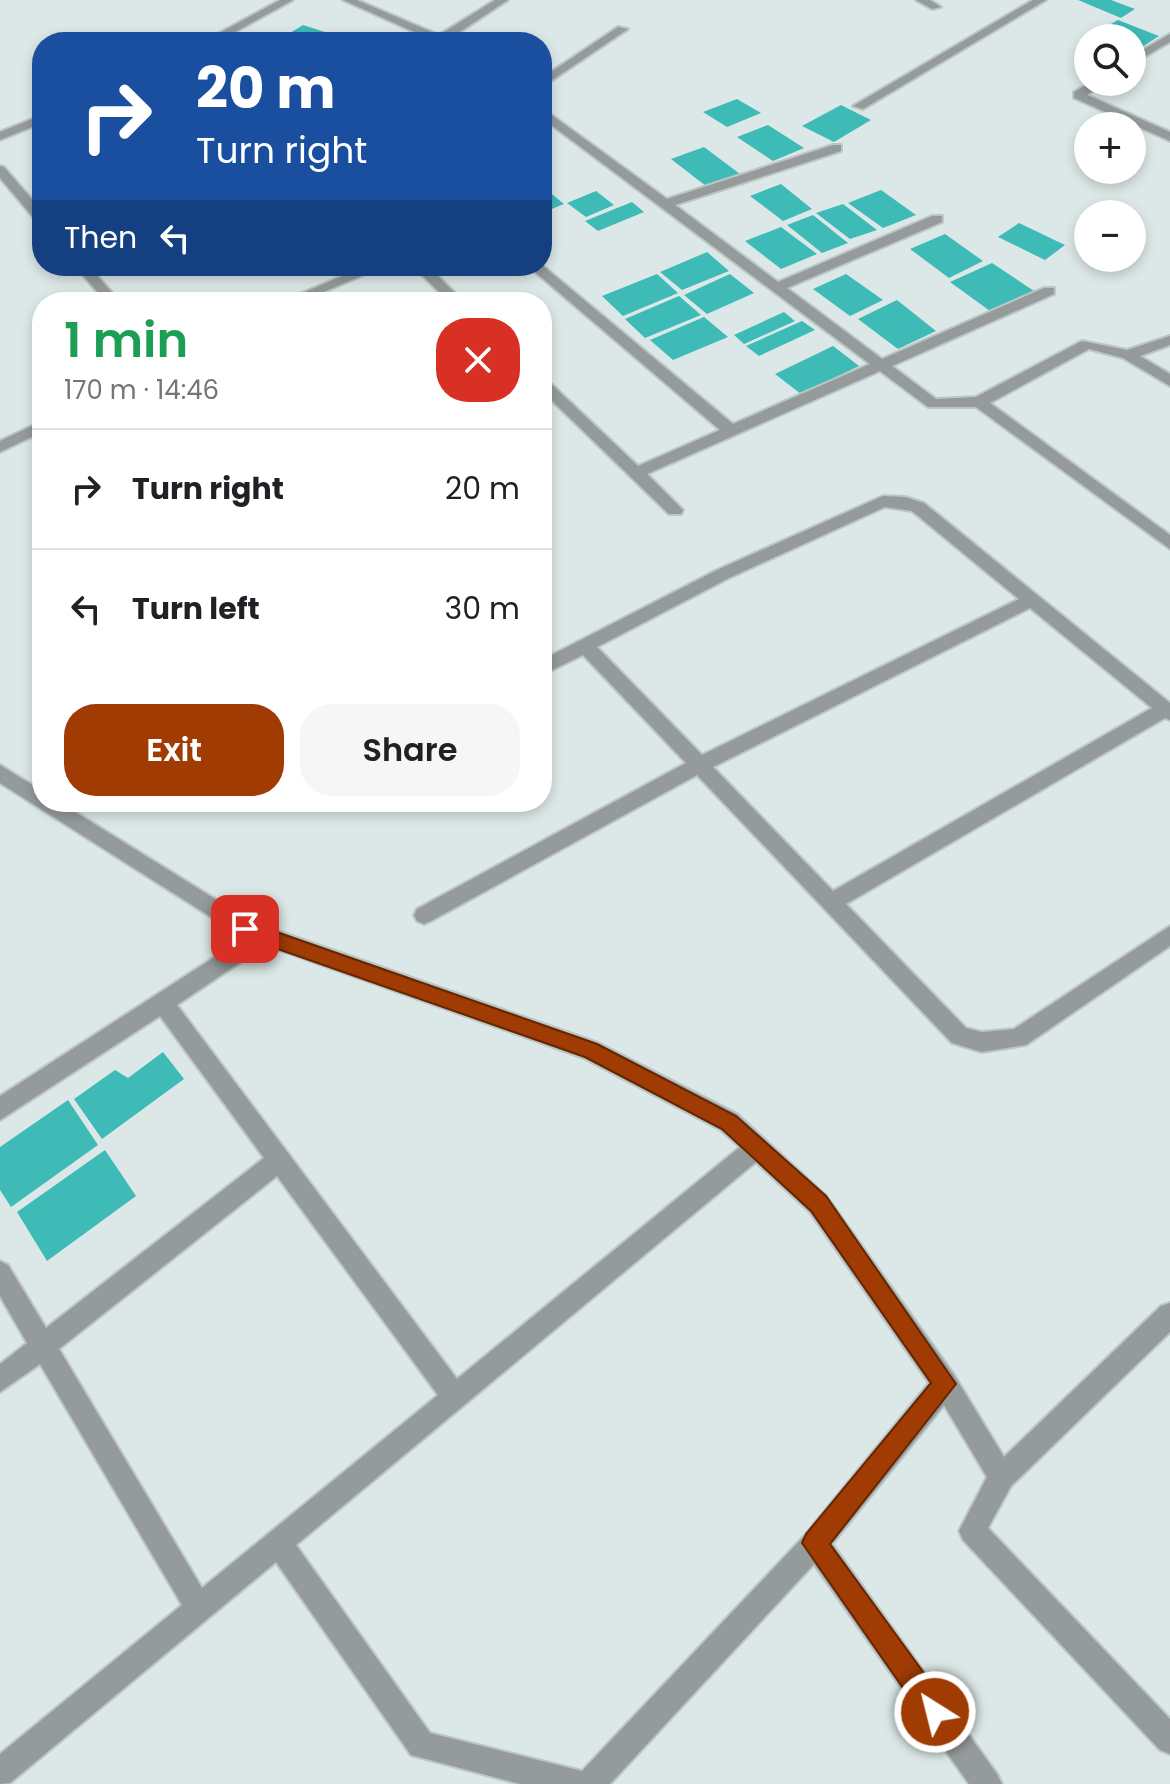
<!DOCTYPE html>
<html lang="en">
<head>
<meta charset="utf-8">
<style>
  :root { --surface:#fff; --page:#f6f6f6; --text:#202124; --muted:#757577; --line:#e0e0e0; --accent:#9f3b03 }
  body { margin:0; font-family:Poppins,sans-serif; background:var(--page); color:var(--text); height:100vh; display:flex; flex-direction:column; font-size:30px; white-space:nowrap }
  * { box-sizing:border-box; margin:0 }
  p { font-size:26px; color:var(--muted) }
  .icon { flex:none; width:44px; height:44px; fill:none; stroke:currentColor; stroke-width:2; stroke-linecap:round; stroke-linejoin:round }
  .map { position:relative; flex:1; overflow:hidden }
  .drawer { position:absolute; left:32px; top:292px; width:520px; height:520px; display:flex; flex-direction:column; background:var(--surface); border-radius:32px; box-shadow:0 4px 12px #0003 }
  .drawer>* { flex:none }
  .top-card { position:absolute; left:32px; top:32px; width:520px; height:244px; border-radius:32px; box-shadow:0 4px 12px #0003; background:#1a4fa0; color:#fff; overflow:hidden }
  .tools { position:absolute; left:1074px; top:24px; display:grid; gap:16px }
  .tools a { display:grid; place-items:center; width:72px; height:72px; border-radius:50%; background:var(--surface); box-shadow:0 4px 12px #0003; font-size:40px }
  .pin { position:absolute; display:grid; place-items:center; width:68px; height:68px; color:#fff; margin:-34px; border-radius:16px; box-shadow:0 4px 12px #0006 }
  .me { position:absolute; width:88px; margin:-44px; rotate:324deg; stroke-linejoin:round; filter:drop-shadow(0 0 6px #0008) }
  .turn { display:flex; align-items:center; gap:28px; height:168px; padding:0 32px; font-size:36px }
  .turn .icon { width:104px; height:104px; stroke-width:2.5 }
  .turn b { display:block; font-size:56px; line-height:68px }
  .then { display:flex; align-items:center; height:76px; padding:0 32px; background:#0003; gap:16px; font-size:30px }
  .round { display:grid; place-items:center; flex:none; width:84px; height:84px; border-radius:32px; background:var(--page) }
  .overview { display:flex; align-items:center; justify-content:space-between; height:136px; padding:0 32px }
  h1 { font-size:48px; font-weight:600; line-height:60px; color:#1e9e55 }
  .primary-button { display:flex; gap:16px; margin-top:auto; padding:16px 32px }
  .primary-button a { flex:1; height:92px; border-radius:32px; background:var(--accent); color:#fff; font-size:32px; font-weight:600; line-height:92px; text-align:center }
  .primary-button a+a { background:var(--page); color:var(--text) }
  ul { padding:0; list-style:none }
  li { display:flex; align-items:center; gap:24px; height:120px; padding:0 32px; border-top:2px solid var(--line) }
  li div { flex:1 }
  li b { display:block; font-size:30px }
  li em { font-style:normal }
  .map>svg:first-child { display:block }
  .building { fill:#3ebbb7 }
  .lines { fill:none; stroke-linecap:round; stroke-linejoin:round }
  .minor-casing { stroke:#bbc6c5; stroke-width:4 }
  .minor { fill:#959a9a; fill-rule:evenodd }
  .route { fill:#9f3b03; stroke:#672602; stroke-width:2 }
</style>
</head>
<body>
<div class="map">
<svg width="1170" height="1784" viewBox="0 0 1170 1784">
  <rect width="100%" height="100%" fill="#dce8e7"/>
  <g class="building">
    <path d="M1078,0H1111L1135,9L1121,18Z"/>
    <path d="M1118,20L1159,36L1142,47L1132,43V38H1119L1100,30Z"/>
    <path d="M303,25L353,41V42H288L280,39Z"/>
    <path d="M737,99L761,113L727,127L703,112Z"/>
    <path d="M841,105L871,120L834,142L802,126Z"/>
    <path d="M768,125L804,148L773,161L737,137Z"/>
    <path d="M704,147L740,174L706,186L671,159Z"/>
    <path d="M781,184L812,209L783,221L750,196Z"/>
    <path d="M542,186L564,204L542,213Z"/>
    <path d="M881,190L916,215L883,228L848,203Z"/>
    <path d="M596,191L614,205L586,217L567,203Z"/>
    <path d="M632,202L644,212L598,231L585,221Z"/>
    <path d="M843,204L877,230L850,239L816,213Z"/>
    <path d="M813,215L848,243L822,253L787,225Z"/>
    <path d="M1019,223L1065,245L1045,260L998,237Z"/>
    <path d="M781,227L817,254L781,269L745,241Z"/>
    <path d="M945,234L983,261L949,278L910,249Z"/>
    <path d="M707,252L729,271L682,290L660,272Z"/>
    <path d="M992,263L1034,291L990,311L950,282Z"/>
    <path d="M657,274L678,293L623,316L602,296Z"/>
    <path d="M730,274L754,293L707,314L684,295Z"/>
    <path d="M846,274L883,300L850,316L813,289Z"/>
    <path d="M679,296L701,315L645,338L625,319Z"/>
    <path d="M897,300L936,331L898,349L858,319Z"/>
    <path d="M784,312L795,321L744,344L734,335Z"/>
    <path d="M704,317L728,337L673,360L650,340Z"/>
    <path d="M802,321L815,330L759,356L746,346Z"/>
    <path d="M833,346L859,366L801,394L775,374Z"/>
    <path d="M163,1052L184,1079L102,1139L74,1099L115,1070L128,1078Z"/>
    <path d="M68,1100L98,1145L11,1207L0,1190V1147Z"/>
    <path d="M105,1150L136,1196L47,1261L17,1212Z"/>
  </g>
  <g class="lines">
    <defs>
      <g id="minor">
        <path d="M280,0H293L217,42H203Z"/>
        <path d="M343,0H357L439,35L495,0H508L449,39L452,42H430L432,40Z"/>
        <path d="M916,0H930L941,7L932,9Z"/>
        <path d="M1033,0H1046L863,109L853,106Z"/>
        <path d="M618,27L628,29L542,87V78Z"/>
        <path d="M1170,34V42L1132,64V56Z"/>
        <path d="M1091,82H1105L1087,95L1170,132V141L1074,98V92Z"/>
        <path d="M542,108L667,199L833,145H841V151L675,205L778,282L932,216H942V222L787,288L882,359L1044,288H1054V294L892,366L936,399L976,397L1082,341L1127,350L1170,336V345L1140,356L1170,374V386L1123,358L1089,349L990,403L1170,535V549L976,407H928L880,371L647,474L683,510L681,514H669L542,391V378L547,380L638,466L720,430L528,266L542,265L733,424L870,364L542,118Z"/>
        <path d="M42,115V123L0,140V132Z"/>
        <path d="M0,166L4,167L42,211V223L37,222L0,178Z"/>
        <path d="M75,266H89L120,302H106Z"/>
        <path d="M366,266H385L300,302H281Z"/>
        <path d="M413,266H428L464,302H449Z"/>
        <path d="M42,421V432L0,452V441Z"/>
        <path d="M883,496L905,497L924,503L1170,703V720L1165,718L846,904L966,1028L982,1032L1014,1029L1170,926V946L1026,1045L982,1052L952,1043L697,775L431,921L424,924L417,921L414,915L417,909L686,763L583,655L542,675V660L717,570ZM885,507L912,511L1019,599L702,755L597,647L729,578ZM1030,608L1152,708L833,891L713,767Z"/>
        <path d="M0,765L42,791V802H59L252,922L598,1043L737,1114L826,1196L954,1375L1004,1457L1161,1306L1170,1303V1332L1011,1486L988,1528L1170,1719V1754L1160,1750L963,1540L959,1531L987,1477L944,1405L832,1544L997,1774L1002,1784H969L814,1564L610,1784H520L411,1755L276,1562L10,1783L0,1784V1754L182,1605L40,1364L0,1392V1364L27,1343L0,1296V1261L8,1265L46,1328L264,1158L160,1016L0,1120V1096L244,938L0,783ZM266,945L584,1058L721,1130L740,1147L457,1379L177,1005ZM756,1162L810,1212L929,1383L806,1534L582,1771L430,1733L296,1545ZM277,1176L438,1395L202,1588L59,1349Z"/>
      </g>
    </defs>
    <use href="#minor" class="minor-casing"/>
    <use href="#minor" class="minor"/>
  </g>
  <path class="route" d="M245,921L597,1044L736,1116L826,1196L956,1384L830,1544L945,1702L948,1712L945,1721L935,1725L926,1721L802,1543L806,1534L931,1383L811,1211L722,1129L585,1057L238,935L235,929L238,923Z"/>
</svg>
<div class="tools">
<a><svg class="icon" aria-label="search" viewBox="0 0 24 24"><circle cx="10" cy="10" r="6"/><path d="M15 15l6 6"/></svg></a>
<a>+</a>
<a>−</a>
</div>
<div class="pin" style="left:245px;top:929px;background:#d93025"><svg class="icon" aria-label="arrive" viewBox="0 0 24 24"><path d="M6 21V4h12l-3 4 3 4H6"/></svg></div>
<svg class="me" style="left:935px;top:1712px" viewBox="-20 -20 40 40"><circle r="17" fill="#9f3b03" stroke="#fff" stroke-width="3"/><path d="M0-11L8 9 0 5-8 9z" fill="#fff"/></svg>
<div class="top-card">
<div class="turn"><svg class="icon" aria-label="right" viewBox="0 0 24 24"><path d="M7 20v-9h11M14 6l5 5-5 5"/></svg><div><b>20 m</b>Turn right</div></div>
<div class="then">Then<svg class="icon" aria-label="left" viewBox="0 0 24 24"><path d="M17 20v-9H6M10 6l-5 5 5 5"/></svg></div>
</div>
<section class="drawer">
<div class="overview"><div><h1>1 min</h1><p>170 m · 14:46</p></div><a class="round" style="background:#d93025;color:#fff"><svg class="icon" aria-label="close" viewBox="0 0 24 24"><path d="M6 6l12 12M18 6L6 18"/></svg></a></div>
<ul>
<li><svg class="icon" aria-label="right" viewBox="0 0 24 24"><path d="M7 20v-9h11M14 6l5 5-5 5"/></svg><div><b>Turn right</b></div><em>20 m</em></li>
<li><svg class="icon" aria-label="left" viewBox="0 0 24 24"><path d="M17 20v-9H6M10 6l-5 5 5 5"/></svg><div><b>Turn left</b></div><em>30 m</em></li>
</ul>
<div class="primary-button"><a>Exit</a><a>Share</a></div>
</section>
</div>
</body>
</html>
